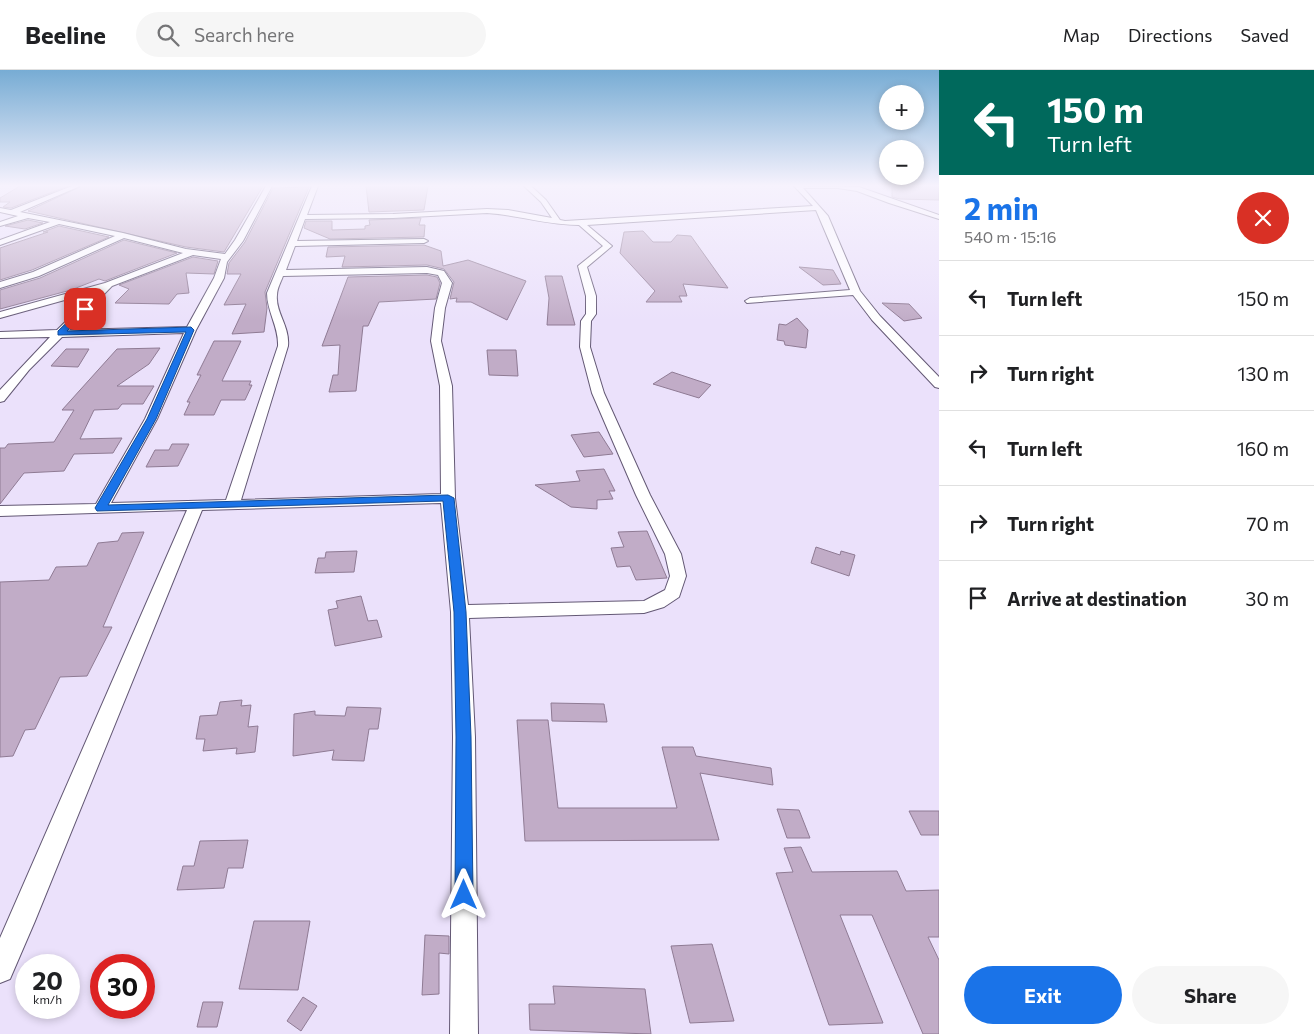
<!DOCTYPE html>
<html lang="en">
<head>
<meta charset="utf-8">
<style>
  :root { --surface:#fff; --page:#f6f6f6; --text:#202124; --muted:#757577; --line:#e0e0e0; --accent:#1a73e8 }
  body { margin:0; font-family:Commissioner,sans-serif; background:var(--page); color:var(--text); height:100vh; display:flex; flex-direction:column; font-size:19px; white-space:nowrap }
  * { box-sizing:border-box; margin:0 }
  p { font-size:16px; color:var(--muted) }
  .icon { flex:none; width:28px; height:28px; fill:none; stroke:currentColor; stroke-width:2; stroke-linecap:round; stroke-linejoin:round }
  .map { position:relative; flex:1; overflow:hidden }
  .drawer { display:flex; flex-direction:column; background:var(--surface); width:375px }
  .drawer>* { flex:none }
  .hud { background:#00695c; color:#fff; overflow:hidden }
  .fabs { position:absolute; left:879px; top:15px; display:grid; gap:10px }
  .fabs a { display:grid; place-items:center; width:45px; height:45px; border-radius:50%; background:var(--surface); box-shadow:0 2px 8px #0003; font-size:25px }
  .speed { position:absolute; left:15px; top:884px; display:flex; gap:10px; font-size:25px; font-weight:700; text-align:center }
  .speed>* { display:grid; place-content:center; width:65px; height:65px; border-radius:50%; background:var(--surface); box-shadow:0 2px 8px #0003; line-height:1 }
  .speed small { font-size:12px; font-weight:400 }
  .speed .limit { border:8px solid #d22; background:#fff; color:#111 }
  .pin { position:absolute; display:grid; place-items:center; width:42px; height:42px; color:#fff; margin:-21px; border-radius:10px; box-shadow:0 2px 8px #0006 }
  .me { position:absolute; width:55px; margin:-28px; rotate:0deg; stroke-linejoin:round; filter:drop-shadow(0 0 4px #0008) }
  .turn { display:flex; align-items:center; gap:18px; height:105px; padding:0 25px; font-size:22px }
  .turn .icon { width:65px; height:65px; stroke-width:2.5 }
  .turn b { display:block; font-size:35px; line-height:42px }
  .round { display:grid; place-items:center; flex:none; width:52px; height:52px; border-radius:26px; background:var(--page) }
  .head { display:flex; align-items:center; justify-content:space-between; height:85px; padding:0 25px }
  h1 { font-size:30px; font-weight:700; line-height:38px; color:var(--accent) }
  .primary-button { display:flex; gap:10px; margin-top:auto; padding:10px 25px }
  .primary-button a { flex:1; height:58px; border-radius:30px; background:var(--accent); color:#fff; font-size:20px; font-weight:700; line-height:58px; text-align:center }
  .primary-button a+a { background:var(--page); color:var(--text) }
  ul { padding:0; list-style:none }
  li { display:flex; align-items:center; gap:15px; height:75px; padding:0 25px; border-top:1px solid var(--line) }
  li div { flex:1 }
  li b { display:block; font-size:19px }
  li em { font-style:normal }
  header { display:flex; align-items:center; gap:30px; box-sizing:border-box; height:70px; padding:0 25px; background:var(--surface); border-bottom:1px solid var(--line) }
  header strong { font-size:24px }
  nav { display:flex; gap:28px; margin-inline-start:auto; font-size:18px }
  .search { width:350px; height:45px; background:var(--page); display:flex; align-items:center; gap:12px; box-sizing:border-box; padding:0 18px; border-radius:28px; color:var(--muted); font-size:19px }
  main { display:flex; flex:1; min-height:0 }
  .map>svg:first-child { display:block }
  .building { fill:#c1acc7; stroke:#8f7b94 }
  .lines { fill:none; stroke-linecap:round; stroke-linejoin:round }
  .street-casing { stroke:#635874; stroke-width:2 }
  .street { fill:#fff; fill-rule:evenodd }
  .route { fill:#1a73e8; stroke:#114b97 }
</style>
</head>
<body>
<header>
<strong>Beeline</strong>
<div class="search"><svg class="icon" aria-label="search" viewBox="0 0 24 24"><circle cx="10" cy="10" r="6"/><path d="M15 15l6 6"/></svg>Search here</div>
<nav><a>Map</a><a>Directions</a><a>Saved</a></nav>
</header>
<main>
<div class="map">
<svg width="939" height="964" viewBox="0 0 939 964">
  <rect width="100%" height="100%" fill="#ebe1fb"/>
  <g class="building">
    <path d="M20,116H68L11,138L3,137L10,132H0V128Z"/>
    <path d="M82,116H263L224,182L186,177L28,141Z"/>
    <path d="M366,116H428L424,140L369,142Z"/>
    <path d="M892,116H939V130L900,129L892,127Z"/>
    <path d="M309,117L265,222L267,238L264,262L232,264L246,234L224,235L241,204H227L229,193L245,172L273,118Z"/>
    <path d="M421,148L419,155H425L424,167L330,169L304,158L306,151H332V160L365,159V156L370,155L369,150Z"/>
    <path d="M28,150L43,153L25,159L5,156Z"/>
    <path d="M59,156L109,167L32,200L0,210V178L48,162H43Z"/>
    <path d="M643,161L653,172H671L677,165L691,166L728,218L683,214L687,226H679L682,232H646L655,221L620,183L624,162Z"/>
    <path d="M124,170L177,183L105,211L99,209L71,220L0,239V220L40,208Z"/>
    <path d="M424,175L441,181L443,196L468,190L526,211L507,250L471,232H456L457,228L450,229L454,212L444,199L427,195L342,197L345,186L326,187L328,177Z"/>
    <path d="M193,187L218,191L214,204L186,203L189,223L177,224L169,234L115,233L129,219L119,215Z"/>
    <path d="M799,197L833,200L841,214L823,215Z"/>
    <path d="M427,205L437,207L440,213L436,229L379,232L368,256H363L356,321L329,322L333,305H338L340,275L322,276L348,207Z"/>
    <path d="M545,206H562L575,255H547L549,228Z"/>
    <path d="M882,233L909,234L922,248L904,251Z"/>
    <path d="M797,248L808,260L806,278L785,275L784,271L777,270L779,254L786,255Z"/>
    <path d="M214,271H241L222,311H251L249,315H252L245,330H221L214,345H184L190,332H187L201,305H197Z"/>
    <path d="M160,278L149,294L117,316H154L143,334H122L118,339L94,340L80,369L122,368L113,383L74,384L64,401L24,403L0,434V378H5L8,374L54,372L74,340H62L117,279Z"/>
    <path d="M66,279H89L78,297L51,296Z"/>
    <path d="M487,280H516L518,306L489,305Z"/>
    <path d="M672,302L711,315L699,328L653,314Z"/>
    <path d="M599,362L613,384L584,387L571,365Z"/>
    <path d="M172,374H189L178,396L146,397L155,380H169Z"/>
    <path d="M604,399L615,421H609L613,429L597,430V439L571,437L535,415L580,411L576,401Z"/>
    <path d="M647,461L667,508L636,510L630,496L617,497L611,478L624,477L618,462Z"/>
    <path d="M144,462L103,557H112L87,606L60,607L35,659L25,660L13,686L0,687V512L49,510L56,497L87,496L98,473L118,471L122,463Z"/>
    <path d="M816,477L840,485L841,481L855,485L849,506L811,493Z"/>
    <path d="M357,481L354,502L315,503L318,488H325L326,482Z"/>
    <path d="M361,526L368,551L377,550L382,567L335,576L328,540L338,538L336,531Z"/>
    <path d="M242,630L241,636L251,635L248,657L258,656L255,682L236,684L237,678L203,681L205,669H196L200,646L217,645L220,632Z"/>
    <path d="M551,633L604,634L607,652L552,651Z"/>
    <path d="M347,637L381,638L378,659H369L364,691L332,690L334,680L293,686L294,644L315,641V645L345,646Z"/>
    <path d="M517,650H548L558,738H677L662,677H693L696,686L771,698L773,715L700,703L719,770L525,771Z"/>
    <path d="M777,739L799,740L810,768H787Z"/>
    <path d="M909,741H939V765H921Z"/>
    <path d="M248,770L243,798H228L224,818L177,820L183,796H194L200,771Z"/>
    <path d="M801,777L812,802L897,801L906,821L939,820V867H928L939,890V964H923L872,845H840L883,953L829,955L776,803L793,802L784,778Z"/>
    <path d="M254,851H310L298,920L239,919Z"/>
    <path d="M425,865L449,866V884L439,883V924L422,925Z"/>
    <path d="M712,874L734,951L690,953L671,876Z"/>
    <path d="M553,916L645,919L651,964L530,960L529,934H555Z"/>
    <path d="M303,927L317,936L301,961L287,951Z"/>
    <path d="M203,932H223L217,957H197Z"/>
  </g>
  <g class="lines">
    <defs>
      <path id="street" d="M72,116H80L20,142L123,163L186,179L225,184L235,170L266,116H272L243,171L227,192L224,208L196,260L157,349L111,433L226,430L278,276C279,257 267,242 267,223L312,116H318L307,145L393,144L487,139L508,140L552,148L541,132L524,116H531L546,130L560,150L565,151L813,136L794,116L859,117L939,145V149L889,133L857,121L838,118H803L828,146L860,221L880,246L939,307V318L935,317L872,250L853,225L747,233L745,231L750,228L850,220L816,140L587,155L612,176L587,197L596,226V244L591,251L590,277L604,323L650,425L681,484L686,506L679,527L664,537L644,543L469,548L475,667L478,964H450L453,667L451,542L441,433L202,440L35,851L10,909L0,913V868L187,440L0,446V436L96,434L145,349L184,263L62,267L29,300L4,331L0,332V320L50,267L0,268V262L57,260L97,221L0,248V242L105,213L183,183L124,168L39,206L0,218V212L33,202L115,166L59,154L0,175V170L50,152L28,148L0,156V152L18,146L0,142V138L11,140ZM487,143C518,145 548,155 579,155L603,176L578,196L586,226V244L581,251L580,277L592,323L636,425L665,484L670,506L665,520L644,531L468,535L455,428L452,316L441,271L445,238L452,213L444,201L427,197L286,200L295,176L424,173L428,171L424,169L297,171L305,149L393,148ZM193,185L221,189L214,208L187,257L69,260L112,216ZM427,203L438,205L442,213L435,238L431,271L440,316L441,424L241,430L288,276C290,256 275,242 277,225C277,218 281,212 283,206Z"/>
    </defs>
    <use href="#street" class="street-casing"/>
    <use href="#street" class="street"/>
  </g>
  <linearGradient id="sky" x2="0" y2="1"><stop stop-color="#77acd4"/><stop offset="0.46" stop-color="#f6f2fd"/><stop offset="1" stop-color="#f6f2fd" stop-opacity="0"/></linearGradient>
  <rect width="939" height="251" fill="url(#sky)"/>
  <path class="route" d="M83,237L88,239L67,261L191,257L194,260L156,349L108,435L448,425L454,428L466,542L471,667L473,825L470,832L464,834L457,832L455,825L456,667L454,542L443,431L97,441L95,438L147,349L186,262L58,265V261Z"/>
</svg>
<div class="fabs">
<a>+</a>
<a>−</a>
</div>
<div class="speed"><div>20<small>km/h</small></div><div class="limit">30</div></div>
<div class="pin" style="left:85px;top:239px;background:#d93025"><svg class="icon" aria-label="arrive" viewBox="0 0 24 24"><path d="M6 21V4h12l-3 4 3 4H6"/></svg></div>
<svg class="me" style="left:464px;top:825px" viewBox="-20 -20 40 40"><path d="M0-17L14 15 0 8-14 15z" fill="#1a73e8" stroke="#fff" stroke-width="4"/></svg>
</div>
<section class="drawer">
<div class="hud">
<div class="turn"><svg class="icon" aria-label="left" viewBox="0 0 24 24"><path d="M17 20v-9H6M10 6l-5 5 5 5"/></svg><div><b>150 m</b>Turn left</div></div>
</div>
<div class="head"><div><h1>2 min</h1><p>540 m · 15:16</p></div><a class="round" style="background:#d93025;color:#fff"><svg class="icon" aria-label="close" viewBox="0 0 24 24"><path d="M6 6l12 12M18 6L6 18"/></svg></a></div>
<ul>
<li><svg class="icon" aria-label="left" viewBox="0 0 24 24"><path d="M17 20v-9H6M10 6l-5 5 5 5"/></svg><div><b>Turn left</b></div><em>150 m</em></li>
<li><svg class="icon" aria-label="right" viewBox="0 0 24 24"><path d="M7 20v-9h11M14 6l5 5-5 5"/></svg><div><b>Turn right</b></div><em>130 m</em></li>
<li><svg class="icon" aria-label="left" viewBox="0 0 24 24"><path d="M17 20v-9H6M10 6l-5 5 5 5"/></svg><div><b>Turn left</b></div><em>160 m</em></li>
<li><svg class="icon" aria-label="right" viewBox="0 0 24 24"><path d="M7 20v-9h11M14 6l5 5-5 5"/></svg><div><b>Turn right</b></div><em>70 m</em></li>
<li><svg class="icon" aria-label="arrive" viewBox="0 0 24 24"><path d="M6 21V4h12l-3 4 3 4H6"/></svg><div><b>Arrive at destination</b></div><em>30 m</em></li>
</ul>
<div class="primary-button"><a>Exit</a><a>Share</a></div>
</section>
</main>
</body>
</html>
